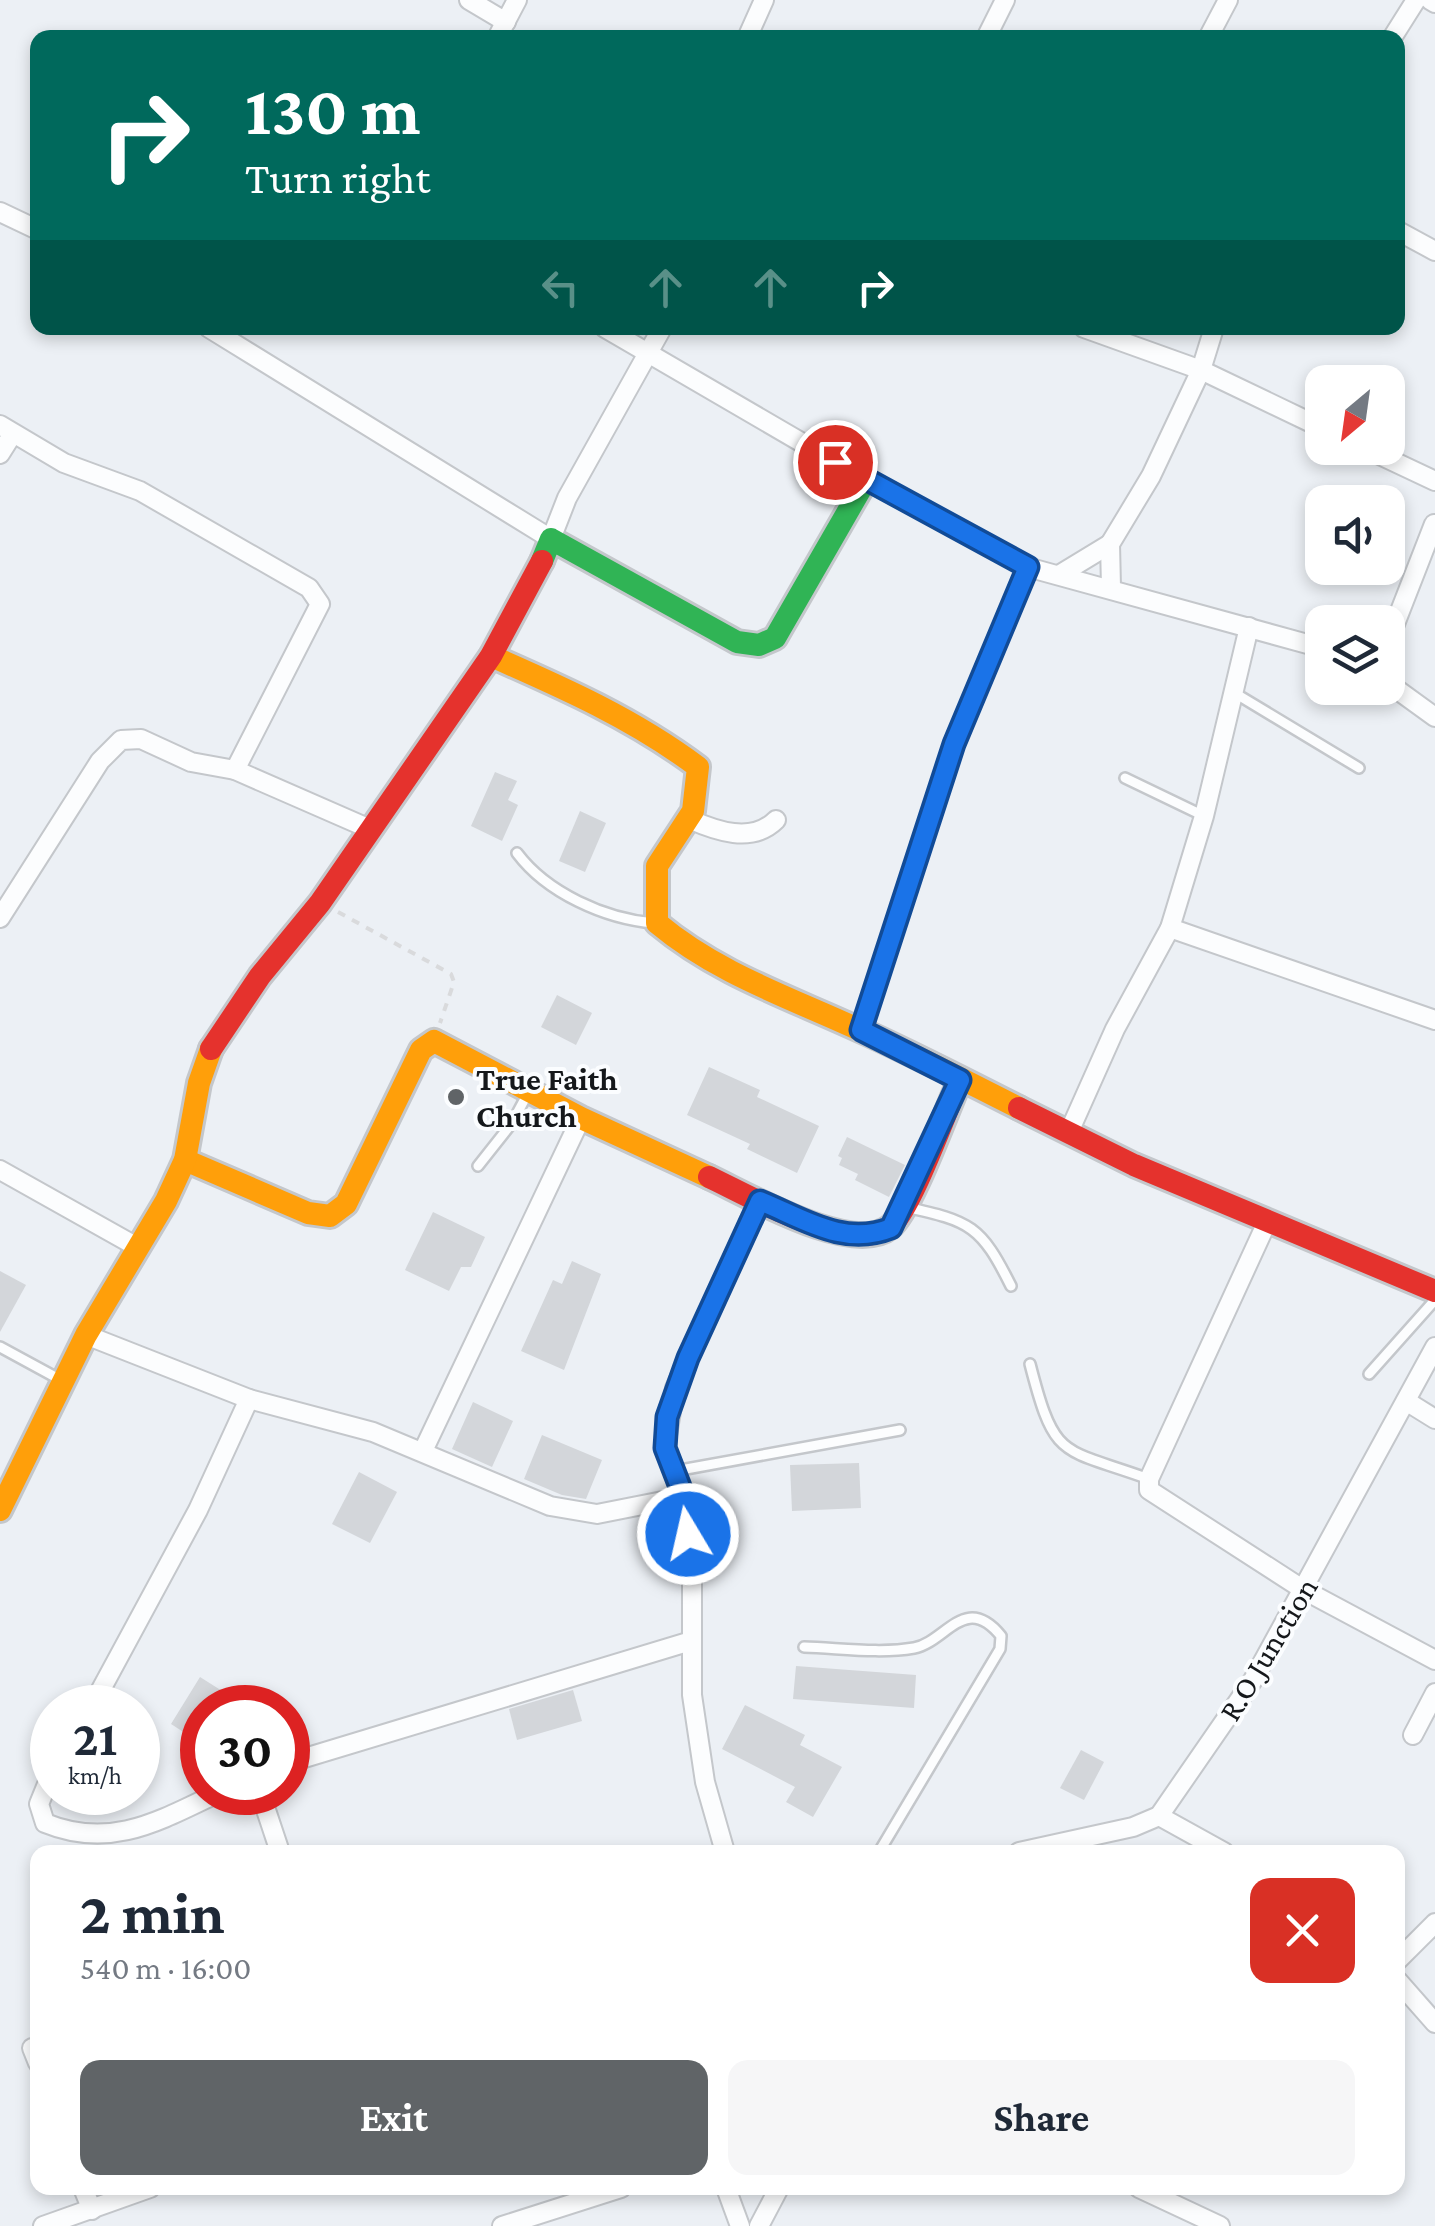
<!DOCTYPE html>
<html lang="en">
<head>
<meta charset="utf-8">
<style>
  :root { --surface:#fff; --page:#f6f6f7; --text:#1f2937; --muted:#747a83; --accent:#606467 }
  body { margin:0; font-family:"Crimson Pro",serif; background:var(--page); color:var(--text); height:100vh; display:flex; flex-direction:column; font-size:38px; white-space:nowrap }
  * { box-sizing:border-box; margin:0 }
  p { font-size:32px; color:var(--muted) }
  .icon { flex:none; width:55px; height:55px; fill:none; stroke:currentColor; stroke-width:2; stroke-linecap:round; stroke-linejoin:round }
  .map { position:relative; flex:1; overflow:hidden }
  .details { position:absolute; left:30px; top:1845px; width:1375px; height:350px; display:flex; flex-direction:column; background:var(--surface); border-radius:20px; box-shadow:0 5px 15px #0003 }
  .details>* { flex:none }
  .hud { position:absolute; left:30px; top:30px; width:1375px; height:305px; border-radius:20px; box-shadow:0 5px 15px #0003; background:#00695c; color:#fff; overflow:hidden }
  .needle { width:65px; rotate:209deg }
  .fabs { position:absolute; left:1305px; top:365px; display:grid; gap:20px }
  .fabs a { display:grid; place-items:center; width:100px; height:100px; border-radius:20px; background:var(--surface); box-shadow:0 5px 15px #0003; font-size:50px }
  .speed { position:absolute; left:30px; top:1685px; display:flex; gap:20px; font-size:50px; font-weight:700; text-align:center }
  .speed>* { display:grid; place-content:center; width:130px; height:130px; border-radius:50%; background:var(--surface); box-shadow:0 5px 15px #0003; line-height:1 }
  .speed small { font-size:25px; font-weight:400 }
  .speed .limit { border:15px solid #d22; background:#fff; color:#111 }
  .pin { position:absolute; display:grid; place-items:center; width:85px; height:85px; color:#fff; margin:-42px; border:5px solid #fff; border-radius:50%; box-shadow:0 2px 10px #0007 }
  .me { position:absolute; width:110px; margin:-55px; rotate:351deg; stroke-linejoin:round; filter:drop-shadow(0 0 8px #0008) }
  .turn { display:flex; align-items:center; gap:35px; height:210px; padding:0 50px; font-size:45px }
  .turn .icon { width:130px; height:130px; stroke-width:2.5 }
  .turn b { display:block; font-size:70px; line-height:85px }
  .lanes { display:flex; align-items:center; height:95px; padding:0 50px; background:#0003; justify-content:center; gap:50px; direction:ltr }
  .lanes .off { opacity:.35 }
  .round { display:grid; place-items:center; flex:none; width:105px; height:105px; border-radius:20px; background:var(--page) }
  .headline { display:flex; align-items:center; justify-content:space-between; height:170px; padding:0 50px }
  h1 { font-size:60px; font-weight:700; line-height:75px }
  .cta { display:flex; gap:20px; margin-top:auto; padding:20px 50px }
  .cta a { flex:1; height:115px; border-radius:20px; background:var(--accent); color:#fff; font-size:40px; font-weight:700; line-height:115px; text-align:center }
  .cta a+a { background:var(--page); color:var(--text) }
  .map>svg:first-child { display:block }
  .building { fill:#d3d6da }
  .lines { fill:none; stroke-linecap:round; stroke-linejoin:round }
  .lane-casing { stroke:#c4c7cb; stroke-width:14 }
  .street-casing { stroke:#c4c7cb; stroke-width:22 }
  .fast-casing { stroke:#c4c7cb; stroke-width:28 }
  .slow-casing { stroke:#c4c7cb; stroke-width:28 }
  .jam-casing { stroke:#c4c7cb; stroke-width:28 }
  .path { stroke:#d9dadc; stroke-width:4; stroke-dasharray:8 8; stroke-linecap:butt }
  .lane { stroke:#fcfdfe; stroke-width:9 }
  .street { stroke:#fcfdfe; stroke-width:18 }
  .fast { stroke:#30b455; stroke-width:22 }
  .slow { stroke:#ff9f0a; stroke-width:22 }
  .jam { stroke:#e5322d; stroke-width:22 }
  .route-casing { stroke:#114b97; stroke-width:25 }
  .route { stroke:#1a73e8; stroke-width:18 }
  .poi-dot { fill:#606467; stroke:#fbfdff; stroke-width:4 }
  .labels { text-anchor:middle; dominant-baseline:central; stroke-width:8; stroke-linejoin:round; paint-order:stroke }
  .poi-label { font-size:32px; font-weight:bold; fill:#15181b; stroke:#fbfdff; text-anchor:start }
  .street-label { font-size:32px; fill:#15181b; stroke:#fbfdff }
</style>
</head>
<body>
<div class="map">
<svg width="1435" height="2226" viewBox="0 0 1435 2226">
  <rect width="100%" height="100%" fill="#ecf0f5"/>
  <g class="building">
    <path d="M495,772L517,781L508,800L518,805L502,841L471,826Z"/>
    <path d="M580,811L606,823L585,872L559,861Z"/>
    <path d="M557,995L592,1013L576,1045L541,1027Z"/>
    <path d="M709,1067L760,1090L757,1097L819,1126L797,1173L747,1149L750,1144L687,1115Z"/>
    <path d="M847,1137L905,1165L889,1197L855,1180L858,1174L839,1165L842,1158L838,1156Z"/>
    <path d="M433,1212L485,1237L471,1267H461L449,1291L405,1270Z"/>
    <path d="M572,1261L601,1274L564,1370L521,1351L553,1280L562,1284Z"/>
    <path d="M0,1271L26,1285L0,1332Z"/>
    <path d="M473,1402L513,1421L492,1467L452,1449Z"/>
    <path d="M542,1435L602,1460L586,1499L562,1495L524,1479Z"/>
    <path d="M859,1463L861,1508L792,1511L790,1465Z"/>
    <path d="M359,1472L397,1492L370,1543L332,1524Z"/>
    <path d="M796,1666L916,1675L914,1708L793,1699Z"/>
    <path d="M200,1677L249,1708H202V1744L171,1724Z"/>
    <path d="M573,1690L582,1721L517,1740L509,1709Z"/>
    <path d="M745,1705L805,1735L800,1745L842,1767L813,1817L786,1802L795,1787L722,1749Z"/>
    <path d="M1081,1750L1104,1762L1084,1800L1060,1788Z"/>
  </g>
  <g class="lines">
    <defs>
      <g id="lane">
        <path d="M1233,692L1359,768"/>
        <path d="M1125,778L1204,816"/>
        <path d="M517,853C547,893 605,919 654,923"/>
        <path d="M478,1166L512,1123L528,1093"/>
        <path d="M905,1207C971,1221 981,1226 1011,1286"/>
        <path d="M0,1347L59,1379"/>
        <path d="M1030,1364C1055,1461 1060,1447 1149,1479"/>
        <path d="M1369,1374L1435,1300"/>
        <path d="M675,1471L900,1430"/>
        <path d="M804,1647C839,1648 880,1654 914,1648C946,1642 965,1592 1001,1636L1000,1649L879,1852"/>
      </g>
      <g id="street">
        <path d="M469,0L506,22"/>
        <path d="M1430,0L1435,3"/>
        <path d="M497,38L517,0"/>
        <path d="M747,38L764,0"/>
        <path d="M986,38L1005,0"/>
        <path d="M1208,38L1228,0"/>
        <path d="M1392,38L1416,0"/>
        <path d="M0,212L38,230"/>
        <path d="M1398,231L1435,251"/>
        <path d="M209,328L551,539L567,498L662,328"/>
        <path d="M605,328L866,480L1027,567L1322,648"/>
        <path d="M1084,328L1201,370L1322,428"/>
        <path d="M0,425L64,463L140,491L309,588L320,604L235,770"/>
        <path d="M1365,448L1435,481"/>
        <path d="M0,454L12,435"/>
        <path d="M1059,575L1110,544"/>
        <path d="M1111,587L1110,544L1151,476L1201,370L1214,328"/>
        <path d="M1388,642L1434,524"/>
        <path d="M1388,683L1435,717"/>
        <path d="M689,819C716,831 752,844 776,820"/>
        <path d="M0,918L100,761L121,740L141,739L191,762L235,770L370,829"/>
        <path d="M1170,928L1435,1020"/>
        <path d="M861,1030L955,744L1027,567"/>
        <path d="M1069,1132L1115,1029L1170,928L1204,816L1249,627"/>
        <path d="M0,1170L139,1248"/>
        <path d="M1267,1222L1149,1479V1490L1304,1590L1435,1660"/>
        <path d="M86,1335L249,1399L373,1432L550,1506L597,1514L683,1497"/>
        <path d="M1406,1401L1435,1419"/>
        <path d="M423,1451L581,1118"/>
        <path d="M91,1708L198,1510L249,1399"/>
        <path d="M1413,1735L1435,1693"/>
        <path d="M288,1763L691,1641"/>
        <path d="M52,1772L39,1804L45,1823C111,1850 159,1821 220,1792"/>
        <path d="M260,1792L280,1852"/>
        <path d="M1159,1816L1224,1852"/>
        <path d="M725,1852L705,1782L692,1695V1571L683,1497L665,1447L675,1388L761,1201"/>
        <path d="M1019,1852L1133,1827L1159,1816L1253,1680L1435,1347"/>
        <path d="M1398,1960L1435,1923"/>
        <path d="M1398,1981L1435,2023"/>
        <path d="M32,2048L38,2063"/>
        <path d="M83,2188L92,2210"/>
        <path d="M726,2188L740,2226"/>
        <path d="M1139,2188L1220,2226"/>
        <path d="M43,2226L150,2188"/>
        <path d="M502,2226L621,2188"/>
        <path d="M759,2226L779,2188"/>
      </g>
      <path id="fast" d="M542,561L551,539L737,642L759,645L775,638L866,480"/>
      <g id="slow">
        <path d="M491,656C564,688 634,719 698,767L693,811L657,866V923C718,974 789,997 860,1030C914,1054 967,1082 1019,1108"/>
        <path d="M185,1160L308,1213L330,1216L346,1204L421,1050L434,1041L581,1118L709,1177"/>
        <path d="M0,1510L86,1335L166,1201L185,1160L199,1083L211,1049"/>
      </g>
      <g id="jam">
        <path d="M211,1049L260,976L320,903L491,656L542,561"/>
        <path d="M1019,1108L1134,1165L1435,1291"/>
        <path d="M709,1177C748,1195 853,1257 890,1227C910,1212 947,1109 960,1080"/>
      </g>
    </defs>
    <use href="#lane" class="lane-casing"/>
    <use href="#street" class="street-casing"/>
    <use href="#fast" class="fast-casing"/>
    <use href="#slow" class="slow-casing"/>
    <use href="#jam" class="jam-casing"/>
    <path class="path" d="M338,912L451,974L454,982L440,1023"/>
    <use href="#lane" class="lane"/>
    <use href="#street" class="street"/>
    <use href="#fast" class="fast"/>
    <use href="#slow" class="slow"/>
    <use href="#jam" class="jam"/>
  </g>
  <g class="lines">
    <defs>
      <path id="route" d="M688,1534L684,1497L665,1448L667,1417L688,1358L760,1201C804,1219 844,1247 891,1228L960,1080L861,1030L954,744L1028,567L835,462"/>
    </defs>
    <use href="#route" class="route-casing"/>
    <use href="#route" class="route"/>
  </g>
  <circle class="poi-dot" cx="456" cy="1097" r="10"/>
  <g class="labels">
    <g class="poi-label">
      <text x="476" y="1079">True Faith<tspan x="476" dy="37">Church</tspan></text>
    </g>
    <g class="street-label">
      <text transform="translate(1268 1649) rotate(-59)">R.O Junction</text>
    </g>
  </g>
</svg>
<div class="fabs">
<a><svg class="needle" viewBox="-14 -14 28 28"><path d="M0-13l5 13h-10z" fill="#e53935"/><path d="M0 13l5-13h-10z" fill="#747a83"/></svg></a>
<a><svg class="icon" aria-label="sound" viewBox="0 0 24 24"><path d="M4 9h4l5-4v14l-5-4H4zM17 9q2 3 0 6"/></svg></a>
<a><svg class="icon" aria-label="layers" viewBox="0 0 24 24"><path d="M12 4l9 5-9 5-9-5zM3 14l9 5 9-5"/></svg></a>
</div>
<div class="speed"><div>21<small>km/h</small></div><div class="limit">30</div></div>
<div class="pin" style="left:835px;top:462px;background:#d93025"><svg class="icon" aria-label="arrive" viewBox="0 0 24 24"><path d="M6 21V4h12l-3 4 3 4H6"/></svg></div>
<svg class="me" style="left:688px;top:1534px" viewBox="-20 -20 40 40"><circle r="17" fill="#1a73e8" stroke="#fff" stroke-width="3"/><path d="M0-11L8 9 0 5-8 9z" fill="#fff"/></svg>
<div class="hud">
<div class="turn"><svg class="icon" aria-label="right" viewBox="0 0 24 24"><path d="M7 20v-9h11M14 6l5 5-5 5"/></svg><div><b>130 m</b>Turn right</div></div>
<div class="lanes"><svg class="icon off" aria-label="left" viewBox="0 0 24 24"><path d="M17 20v-9H6M10 6l-5 5 5 5"/></svg><svg class="icon off" aria-label="ahead" viewBox="0 0 24 24"><path d="M12 20V5M6 11l6-6 6 6"/></svg><svg class="icon off" aria-label="ahead" viewBox="0 0 24 24"><path d="M12 20V5M6 11l6-6 6 6"/></svg><svg class="icon" aria-label="right" viewBox="0 0 24 24"><path d="M7 20v-9h11M14 6l5 5-5 5"/></svg></div>
</div>
<section class="details">
<div class="headline"><div><h1>2 min</h1><p>540 m · 16:00</p></div><a class="round" style="background:#d93025;color:#fff"><svg class="icon" aria-label="close" viewBox="0 0 24 24"><path d="M6 6l12 12M18 6L6 18"/></svg></a></div>
<div class="cta"><a>Exit</a><a>Share</a></div>
</section>
</div>
</body>
</html>
